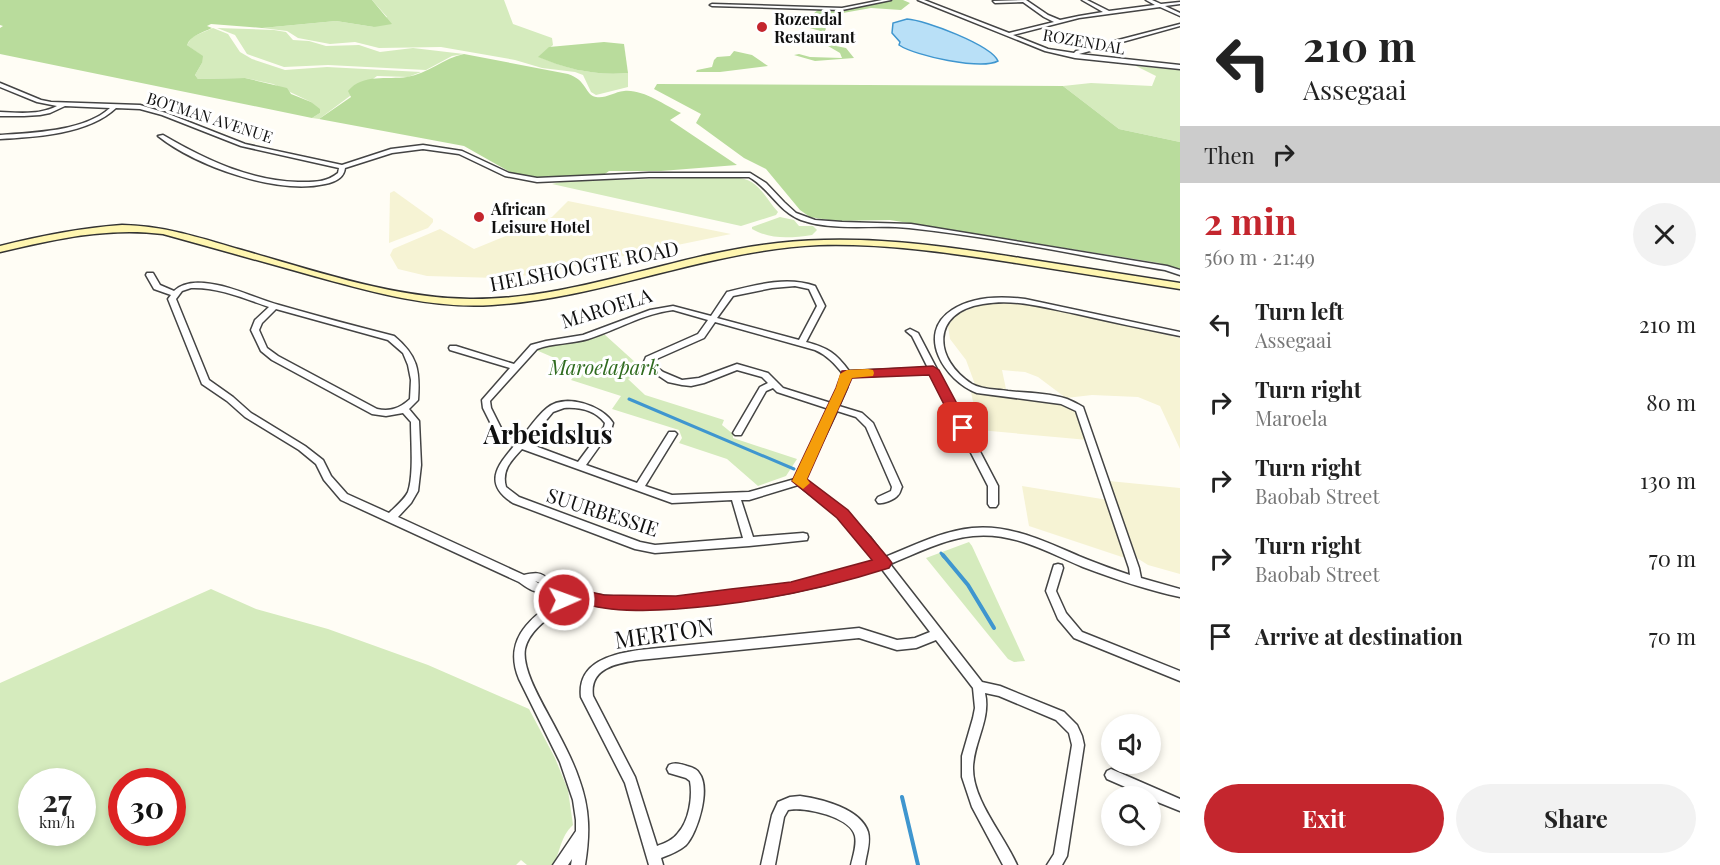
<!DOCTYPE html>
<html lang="en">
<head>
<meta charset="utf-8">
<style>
  :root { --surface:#fff; --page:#f2f2f2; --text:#222; --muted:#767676; --accent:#c4262e }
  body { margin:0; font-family:"Playfair Display",serif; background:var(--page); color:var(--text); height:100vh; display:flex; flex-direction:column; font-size:22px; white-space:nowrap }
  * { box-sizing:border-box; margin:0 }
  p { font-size:20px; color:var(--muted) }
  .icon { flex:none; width:33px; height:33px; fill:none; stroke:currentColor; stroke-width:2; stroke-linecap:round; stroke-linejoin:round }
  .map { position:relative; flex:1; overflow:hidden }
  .side { display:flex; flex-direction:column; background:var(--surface); width:540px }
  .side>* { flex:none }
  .banner { background:#fff; color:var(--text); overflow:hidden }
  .tools { position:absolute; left:1101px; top:714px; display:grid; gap:12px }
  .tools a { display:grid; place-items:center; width:60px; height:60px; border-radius:50%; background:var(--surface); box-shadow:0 3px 9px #0003; font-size:30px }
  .speed { position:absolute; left:18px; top:768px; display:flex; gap:12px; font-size:30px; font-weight:700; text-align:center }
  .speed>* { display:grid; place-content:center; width:78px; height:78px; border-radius:50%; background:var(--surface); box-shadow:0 3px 9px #0003; line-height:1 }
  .speed small { font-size:15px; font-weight:400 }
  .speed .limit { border:9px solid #d22; background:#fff; color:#111 }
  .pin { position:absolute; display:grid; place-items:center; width:51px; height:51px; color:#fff; margin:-26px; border-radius:12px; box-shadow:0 3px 9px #0006 }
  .me { position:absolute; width:66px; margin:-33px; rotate:88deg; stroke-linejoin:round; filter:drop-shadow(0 0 4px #0008) }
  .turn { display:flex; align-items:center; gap:21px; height:126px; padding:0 24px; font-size:27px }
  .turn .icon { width:78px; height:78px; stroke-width:2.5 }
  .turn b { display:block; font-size:42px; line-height:51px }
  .then { display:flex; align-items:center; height:57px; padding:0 24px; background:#0003; gap:12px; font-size:22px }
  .round { display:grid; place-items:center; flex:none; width:63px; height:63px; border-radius:32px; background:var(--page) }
  .summary { display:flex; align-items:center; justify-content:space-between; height:102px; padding:0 24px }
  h1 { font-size:36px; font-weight:700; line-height:45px; color:var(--accent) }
  .action { display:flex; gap:12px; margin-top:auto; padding:12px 24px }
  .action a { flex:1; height:69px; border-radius:36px; background:var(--accent); color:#fff; font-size:24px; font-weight:700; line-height:69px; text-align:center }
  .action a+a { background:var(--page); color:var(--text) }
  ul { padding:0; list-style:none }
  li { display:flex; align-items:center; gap:18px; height:78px; padding:0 24px }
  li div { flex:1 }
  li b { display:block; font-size:22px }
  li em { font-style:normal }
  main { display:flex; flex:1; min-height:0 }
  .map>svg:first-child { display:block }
  .farmland { fill:#f6f3d4 }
  .green { fill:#d5ebbd; fill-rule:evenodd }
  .forest { fill:#b9dc9c }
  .water { fill:#b9e0f7; stroke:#3f96cf; stroke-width:1.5 }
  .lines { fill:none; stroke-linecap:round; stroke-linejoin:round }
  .stream-far1 { stroke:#3f96cf; stroke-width:3 }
  .stream { stroke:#3f96cf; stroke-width:4 }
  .street-casing { stroke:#444; stroke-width:3 }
  .secondary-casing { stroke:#333; stroke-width:3 }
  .street { fill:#fff; fill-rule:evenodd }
  .secondary { fill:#fff6b0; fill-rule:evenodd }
  .route { fill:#c4262e; stroke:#7f191e; stroke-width:1.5 }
  .slow { fill:#f59e0b }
  .poi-dot { fill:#c4262e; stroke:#fff; stroke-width:2 }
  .labels { text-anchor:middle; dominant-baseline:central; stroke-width:6; stroke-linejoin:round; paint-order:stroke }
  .far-poi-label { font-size:16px; font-weight:bold; fill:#111; stroke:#fff; text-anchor:start }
  .far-street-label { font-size:16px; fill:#111; stroke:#fff }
  .street-label { font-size:20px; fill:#111; stroke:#fff }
  .park-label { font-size:20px; font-style:italic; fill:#2f6b1f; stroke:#fff }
  .near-street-label { font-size:24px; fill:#111; stroke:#fff }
  .district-label { font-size:26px; font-weight:bold; fill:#111; stroke:#fff }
</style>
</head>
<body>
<main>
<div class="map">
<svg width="1180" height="865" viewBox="0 0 1180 865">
  <rect width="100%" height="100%" fill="#fffdf5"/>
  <g class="farmland">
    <path d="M394,191L433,219V222L428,228L389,243L390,193Z"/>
    <path d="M568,201L731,234L531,275L497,278L427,276L398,269L390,255L393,249L440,229L474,249L552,217Z"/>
    <path d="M1006,301L1023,302L1180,338V449L1160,406L1138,397L1092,395L1066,398L1038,377L1025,372L1002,370L1006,389L976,387L966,360L950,339L948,326L956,314L983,304Z"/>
    <path d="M971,392L1051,400L1077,410L1088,440L979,430Z"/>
    <path d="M1109,481L1180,488V574L1148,565L1137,558Z"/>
    <path d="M1022,486L1108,500L1125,558L1029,526Z"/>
  </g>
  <g class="green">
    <path d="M372,0H504L513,24L552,38L553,45L539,57C568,69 596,76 628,73V87L596,95L591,92L583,75L575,72L542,68L515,60L441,47L379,48L355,42L330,44L298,38L287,31L262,28L336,21L374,27L387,17Z"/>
    <path d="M213,28L228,34L240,52L252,59L285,70L327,67L421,72L408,77L377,76L319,119L312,118L320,113L311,102L273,84L245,78L198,79L195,75L202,63L198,53L187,45L192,37Z"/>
    <path d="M217,28L274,30L286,32L293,40L309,41L326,46L359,45L380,52L413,48L464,54L452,56L426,70L328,65L284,67L247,54L235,35Z"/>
    <path d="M1136,66L1180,70V142L1119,129L1063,86L1091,83L1152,86L1156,76Z"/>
    <path d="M734,177C759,179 762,194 778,212L776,215L741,226L552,184L565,181Z"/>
    <path d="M780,217L794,220L799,226H813L817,230L812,235C791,238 771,240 752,229V227Z"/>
    <path d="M604,334L646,372L628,379L645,395L724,420L722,425L733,434V438L797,459L786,476L758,486L727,459L679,443L682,438L679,430L612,409L621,396L571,380L580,369L536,350L547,344L571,343Z"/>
    <path d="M969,542L972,546L1025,661L1014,662L1008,659L926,558Z"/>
    <path d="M211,589L256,609L328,629L428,665L529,709L555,758L568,790L573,825C560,837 561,851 553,865H527L521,860L516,865H0V683ZM32,782H82V832H32ZM122,782H172V832H122Z"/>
  </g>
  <g class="forest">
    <path d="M0,0H372L392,24L374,27L336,21L262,28L211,24L207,26L212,28C202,33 191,35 187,45L203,56L202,63L195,75L198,79L245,78L287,88L291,94L311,102L320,109V113L312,118L0,54V28L3,26L0,25Z"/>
    <path d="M893,0H903L910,3L901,10L871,8L826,16L827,21L817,23L824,26L826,29L824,32L799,25L818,10L848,9Z"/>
    <path d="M833,41L842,43L836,46L846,48L854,58L815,61L794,55L799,54L810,57L842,58L840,53L823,43Z"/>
    <path d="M604,42L624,44L628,73C596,76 567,69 538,57L549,47Z"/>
    <path d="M734,51L752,55L768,66L720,72H696L697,70L712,67L714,60L717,57L730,56Z"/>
    <path d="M464,54L568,74C587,80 585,95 596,97C605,99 614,92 624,91C643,89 664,105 681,113L670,120L737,165L661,171H609L602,176L531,178L512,173L464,146L319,119L351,97L348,91C363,73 387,80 407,77C427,74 444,58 464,54Z"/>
    <path d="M657,84L1063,86L1119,129L1180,142V270L1159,263L890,220L835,221L810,217L800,210L766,169L744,158L696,123L701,114L654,89Z"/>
  </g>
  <path class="water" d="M907,19C925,20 991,45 998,61C981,70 915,56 899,45L900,42L892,33L893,23Z"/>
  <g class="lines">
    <g class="stream-far1">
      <path d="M629,399L794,469"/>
      <path d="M941,553L944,557"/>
    </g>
    <g class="stream">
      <path d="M943,555L968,585L994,628"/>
      <path d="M902,797L918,865"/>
    </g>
    <defs>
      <g id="street">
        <path d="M882,0H891L842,10L712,6L710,5L712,4L842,8Z"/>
        <path d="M918,0H924L1009,33L1054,22L1044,17L1023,2L995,3L993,1L1026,0L1048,15L1060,20L1079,16L1103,12L1082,0H1087L1109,11L1155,5L1146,0H1152L1161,4L1180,2V4L1165,6L1180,13V16L1160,7L1079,18L1013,35L1048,49L1074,53L1076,51L1180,24V26L1079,54L1180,65V69L1075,58L1045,51Z"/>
        <path d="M0,83L41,100L51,102L140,105L166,113L245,144L342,165L391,149L423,145L462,151L509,173L537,178L649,173H750L766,183L784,202L796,213L815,220L842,222L911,224L1167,266L1180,270V275L1165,270C1081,256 995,237 909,228C873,224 836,232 801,220C779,212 769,188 749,177H649L537,182L505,176L459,154L423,149L392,153L345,168C344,178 335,182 325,184C277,195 196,166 158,136L163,135C206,160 248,180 298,182C312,182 326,183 338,173L339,168L241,146L162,115L140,109L116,108C89,134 36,137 0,139V135C33,133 85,131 110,108L65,106L50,113L40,115L24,116H0V112C20,113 39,115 57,106L37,102L0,87Z"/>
        <path d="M147,273H153L160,285L174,291C181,284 193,282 204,283C230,285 254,298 279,305C317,316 355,326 394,336C418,356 420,370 418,400L409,409L419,421L421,465L418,491L411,503L398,517L524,575C533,573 542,571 548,580C559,579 575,590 586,593C596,595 608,596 618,597C704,602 795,589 876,561L862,543L839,517L798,485L749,500H741L753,537L803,533L807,534L808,537L807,540L749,546L655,553L635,549L513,503C483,484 497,466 514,446L499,440L483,408L482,400L510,368L450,350L449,348L450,346H456L514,364L531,345L546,341L583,335L650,310L673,306L711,316L727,292C755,285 787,276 815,286L825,306L806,342C828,348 836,353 849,371L928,368L912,336L906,331L910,329L918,333L998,486V504L996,507H990L988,504V486L930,373L850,377L847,388L839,406L862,413L873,423L902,487C901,488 900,494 898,495C894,500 883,504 878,503L876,500L878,497L891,491L892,487L866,427L856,417L837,411L804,480L845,511L870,537L885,557C913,546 942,531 972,528C1013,524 1050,544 1086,559C1101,565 1115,570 1130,575L1129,568L1076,411L1061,404L977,393C945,381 915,334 952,310C973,296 1001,296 1025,299L1180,332V336C1146,329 1111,322 1077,314C1046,308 1015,298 983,304C931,312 933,359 972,384C983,390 996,389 1008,391C1026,393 1050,393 1067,399C1072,401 1078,404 1083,407L1139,568L1141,578L1180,589V597C1147,590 1115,579 1083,567C1047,552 1014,532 973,536C944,539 917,553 890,564L982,682L1000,686L1064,712L1077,725L1082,736L1084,745L1067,856L1062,865H1047L1054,854L1072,745L1069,733L1056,720L999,696L985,693C991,719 974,741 973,767C972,800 1004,835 1017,865H1003L972,807L962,777V756L973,718L975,708L973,688L936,640L916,648L897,650L859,638L639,660C617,663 589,668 593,696L635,777L657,846C665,843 673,840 678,833C689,821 693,797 690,781L686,778L669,773L667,769L669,765C675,762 681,764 687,766C691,767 697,769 699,773C711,788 698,832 686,845C679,851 669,855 661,858L663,865H649L625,783L581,697C577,662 612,654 639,650L859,628L897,640L915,638L930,632L881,568C788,600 687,613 589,602C586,617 571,623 561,609C547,619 529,631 525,649C521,672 548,712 558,733C566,748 574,764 579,779C590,809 590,834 585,865H571L572,859L568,865H553L576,831V820L573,800L560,762L519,679C504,643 526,620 556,601L541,595L540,591C533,593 525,586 519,582L341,500L324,480L316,464L299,450L245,417L227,401L202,384L168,299L171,295L154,289L146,275ZM795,286L809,289L817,306L799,340L717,318L733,296L772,288ZM191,288C218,287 243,298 269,307L255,320L251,330L261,351L272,360L372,414L386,416L403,413L411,422C411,441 414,475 408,492C404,500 395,507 389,513L347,494L331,476L323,460L305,446L251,413L233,397L209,380L176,299L182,291ZM276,309L388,340L403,353L408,365L411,380L410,399C400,408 391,412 377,409L278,356L267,348L259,330L262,323ZM673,310L708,320L698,334L646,357L643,364L644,366L668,382L682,385L691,386L704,383L737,370L762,377L768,383L760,387L733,433L735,435H741L766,391L773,388L777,392L829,409L795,479L749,492L672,495L645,486L677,434L675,432H669L637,483L586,465L611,430L613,423C602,405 565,393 547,408C536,417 528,430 519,441L505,436L491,408L490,401L537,349C553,343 571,344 588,339C617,330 642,314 673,310ZM715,322L815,350C827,355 835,364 843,374L839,388L831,403L783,388L768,373L737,364L699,378L682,380L663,372L651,363L652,361L704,338ZM564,408C579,407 595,410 605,423L604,427L578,462L527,443L553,412ZM522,449L672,503L732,500L743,538L655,545L640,542L519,497L506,487C501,470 512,460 522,449ZM535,581L543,584L546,583L547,586L563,594L545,588L542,589L541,585ZM573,598H575L578,601V605L575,608L570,605V600Z"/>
        <path d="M1058,564L1062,565L1063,568L1056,591L1066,613L1082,632L1180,671V681L1074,638L1058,619L1046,591L1053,568L1054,565Z"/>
        <path d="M1111,769L1180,799V811L1150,799V796H1146L1107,779L1105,775L1107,771Z"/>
        <path d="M800,796C822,799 861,809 868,832C871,843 866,855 865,865H851C853,856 857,845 855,836C851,817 804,806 788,810L784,817L775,865H761L772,815L778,802L790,797Z"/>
      </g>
      <path id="secondary" d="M122,225C164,226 198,237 238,249C313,270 391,298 470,299C575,300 674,254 778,243C860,234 938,245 1020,258C1073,266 1127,275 1180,283V289C1125,280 1070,272 1016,263C950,253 886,243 819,245C708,250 604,298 492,305C432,309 372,292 314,276C263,262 214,248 163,234C107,227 55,239 0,252V246C40,236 80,228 122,225Z"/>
    </defs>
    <use href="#street" class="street-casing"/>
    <use href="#secondary" class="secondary-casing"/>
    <use href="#street" class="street"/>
    <use href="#secondary" class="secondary"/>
  </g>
  <path class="route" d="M933,366L939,370L970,428L968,432H958L929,375L852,378L807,479L848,510L889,559L892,563L889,568C820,590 750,604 677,609C654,610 627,612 604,608C586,606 582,600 564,606L559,604L556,600L559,595L573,588L604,595L676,596L731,589L791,582L872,560L837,518L792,481L836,388L842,371Z"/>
  <path class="slow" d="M868,369L873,370L874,373L873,376L852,378L807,479L810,483L803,489L792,481L836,388L840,374L847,370Z"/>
  <g class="poi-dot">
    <circle cx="762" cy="27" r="6"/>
    <circle cx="479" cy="217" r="6"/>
  </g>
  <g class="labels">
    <g class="far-poi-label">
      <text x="774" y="18">Rozendal<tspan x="774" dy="18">Restaurant</tspan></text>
      <text x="491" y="208">African<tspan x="491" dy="18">Leisure Hotel</tspan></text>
    </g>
    <g class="far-street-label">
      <text transform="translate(1084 41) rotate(10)">ROZENDAL</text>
      <text transform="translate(210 117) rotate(18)">BOTMAN AVENUE</text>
    </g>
    <g class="street-label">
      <text transform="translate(584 265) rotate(-11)">HELSHOOGTE ROAD</text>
      <text transform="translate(606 307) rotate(-17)">MAROELA</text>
      <text transform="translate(603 511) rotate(18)">SUURBESSIE</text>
    </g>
    <g class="park-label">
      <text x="604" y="366">Maroelapark</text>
    </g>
    <g class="near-street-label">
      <text transform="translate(664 632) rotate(-8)">MERTON</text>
    </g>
    <g class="district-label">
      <text x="548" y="433">Arbeidslus</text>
    </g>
  </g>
</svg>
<div class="tools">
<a><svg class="icon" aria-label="sound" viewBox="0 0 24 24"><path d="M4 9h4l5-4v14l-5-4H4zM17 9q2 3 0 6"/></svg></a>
<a><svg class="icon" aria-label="search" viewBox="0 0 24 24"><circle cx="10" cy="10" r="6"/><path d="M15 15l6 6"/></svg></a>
</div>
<div class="speed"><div>27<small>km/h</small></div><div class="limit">30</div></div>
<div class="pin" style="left:963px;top:428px;background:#d93025"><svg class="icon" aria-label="arrive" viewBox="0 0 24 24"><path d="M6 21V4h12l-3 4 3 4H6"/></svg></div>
<svg class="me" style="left:564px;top:600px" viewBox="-20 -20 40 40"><circle r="17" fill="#c4262e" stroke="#fff" stroke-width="3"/><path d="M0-11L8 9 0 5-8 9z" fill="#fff"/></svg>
</div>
<section class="side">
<div class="banner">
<div class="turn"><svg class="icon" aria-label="left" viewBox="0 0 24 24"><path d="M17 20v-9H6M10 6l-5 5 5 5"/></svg><div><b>210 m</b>Assegaai</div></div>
<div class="then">Then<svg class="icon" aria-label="right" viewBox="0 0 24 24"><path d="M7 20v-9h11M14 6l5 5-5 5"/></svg></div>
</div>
<div class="summary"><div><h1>2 min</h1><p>560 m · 21:49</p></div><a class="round"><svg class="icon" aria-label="close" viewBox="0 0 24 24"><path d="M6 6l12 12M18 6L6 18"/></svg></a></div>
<ul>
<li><svg class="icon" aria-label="left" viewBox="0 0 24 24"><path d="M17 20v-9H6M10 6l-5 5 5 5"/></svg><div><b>Turn left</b><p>Assegaai</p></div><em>210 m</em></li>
<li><svg class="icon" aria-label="right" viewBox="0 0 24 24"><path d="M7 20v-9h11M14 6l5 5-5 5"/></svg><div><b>Turn right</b><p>Maroela</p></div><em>80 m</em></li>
<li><svg class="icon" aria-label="right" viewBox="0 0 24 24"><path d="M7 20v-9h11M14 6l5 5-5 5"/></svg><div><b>Turn right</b><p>Baobab Street</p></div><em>130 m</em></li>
<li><svg class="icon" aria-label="right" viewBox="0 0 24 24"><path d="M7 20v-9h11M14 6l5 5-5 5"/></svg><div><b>Turn right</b><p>Baobab Street</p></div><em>70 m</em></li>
<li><svg class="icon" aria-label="arrive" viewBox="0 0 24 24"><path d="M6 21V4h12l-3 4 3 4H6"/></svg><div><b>Arrive at destination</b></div><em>70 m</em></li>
</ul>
<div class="action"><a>Exit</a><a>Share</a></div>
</section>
</main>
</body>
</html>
